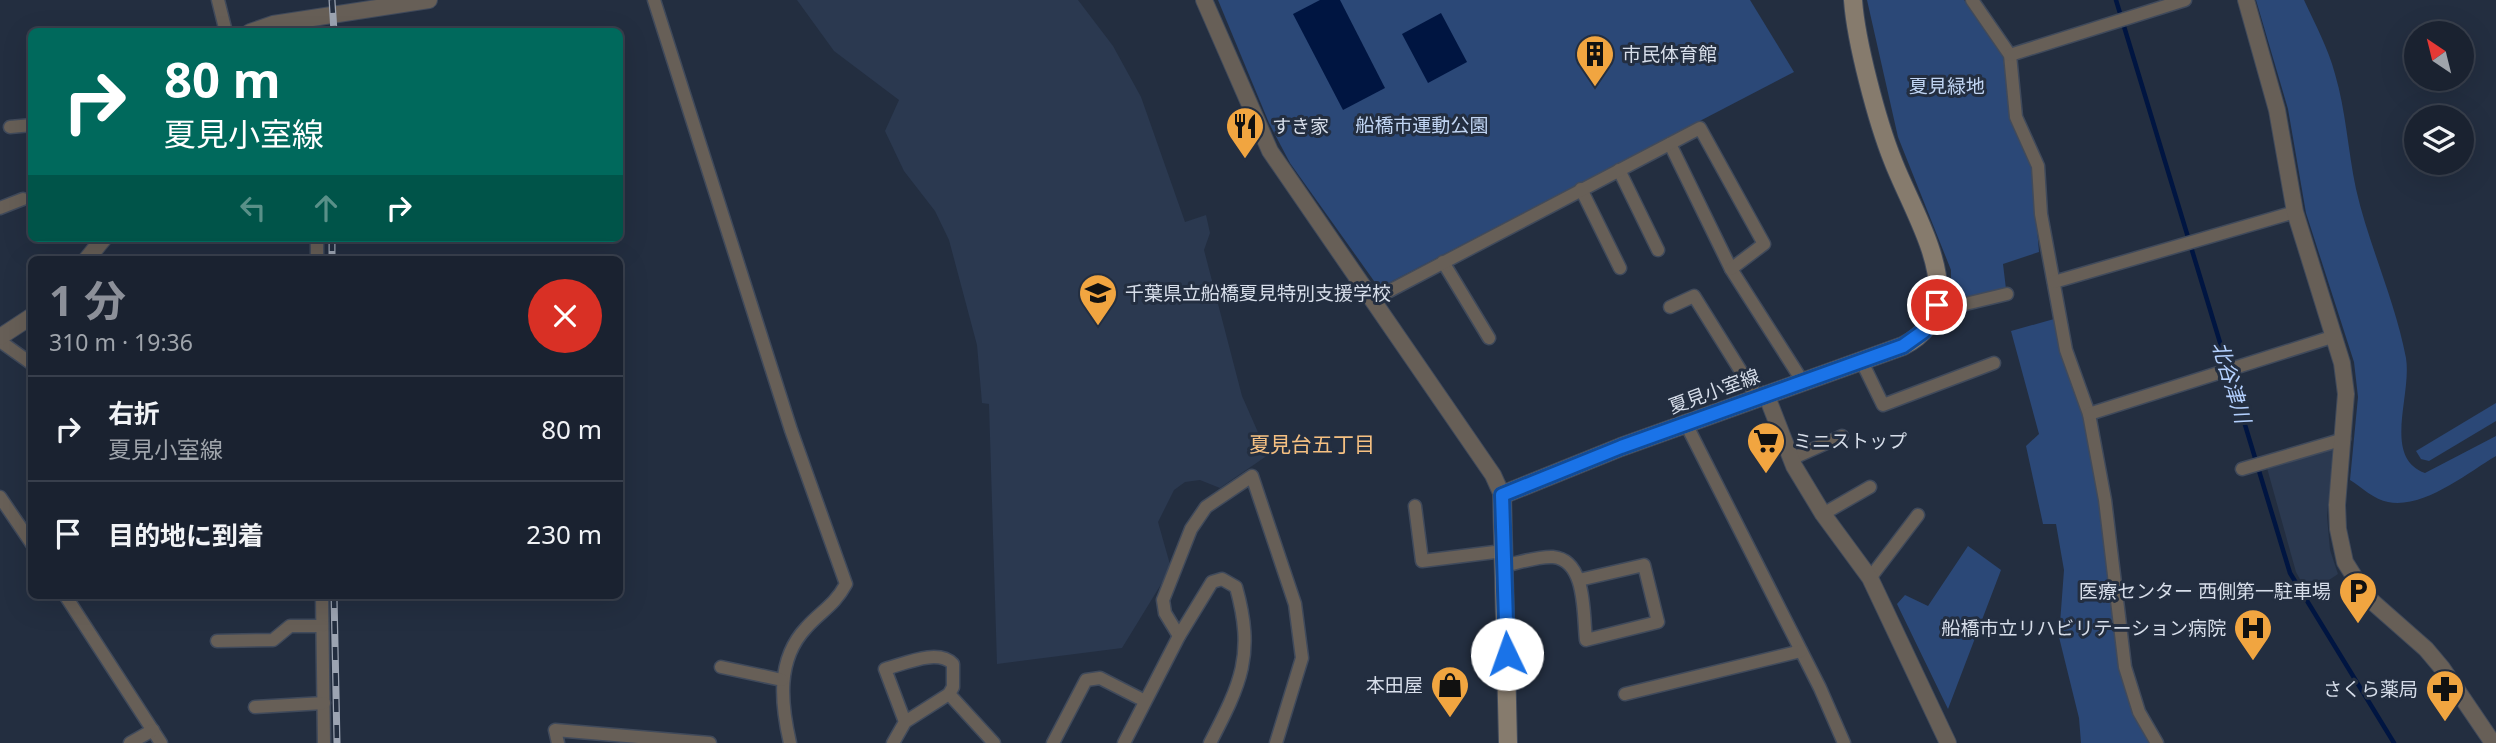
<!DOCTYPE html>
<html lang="ja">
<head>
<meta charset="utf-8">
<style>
  :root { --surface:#1a2230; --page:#272f3c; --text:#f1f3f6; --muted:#9fa4ab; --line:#383f4c; --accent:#8c9099 }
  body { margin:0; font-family:"Noto Sans","Noto Sans JP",sans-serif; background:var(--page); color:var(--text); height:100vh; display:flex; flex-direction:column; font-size:26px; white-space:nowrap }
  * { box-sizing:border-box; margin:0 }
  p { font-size:23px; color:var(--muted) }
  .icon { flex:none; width:38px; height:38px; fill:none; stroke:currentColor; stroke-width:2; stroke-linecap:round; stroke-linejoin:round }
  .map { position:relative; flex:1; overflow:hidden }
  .details { position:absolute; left:28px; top:256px; width:595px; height:343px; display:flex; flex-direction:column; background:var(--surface); border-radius:10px; box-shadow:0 7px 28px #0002,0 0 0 2px var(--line) }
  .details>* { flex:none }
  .hud { position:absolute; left:28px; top:28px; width:595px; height:214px; border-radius:10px; box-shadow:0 7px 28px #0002,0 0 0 2px var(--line); background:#00695c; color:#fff; overflow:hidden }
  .needle { width:46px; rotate:325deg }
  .fabs { position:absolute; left:2404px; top:21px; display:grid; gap:14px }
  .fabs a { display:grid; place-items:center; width:70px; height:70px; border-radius:50%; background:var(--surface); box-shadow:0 7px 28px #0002,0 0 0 2px var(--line); font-size:35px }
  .pin { position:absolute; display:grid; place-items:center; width:60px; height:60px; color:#fff; margin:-30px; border:4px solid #fff; border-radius:50%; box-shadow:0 2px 7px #0007 }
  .me { position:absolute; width:77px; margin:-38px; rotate:357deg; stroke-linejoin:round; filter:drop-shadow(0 0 5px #0008) }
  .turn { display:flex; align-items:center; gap:24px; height:147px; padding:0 21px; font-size:32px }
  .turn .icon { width:91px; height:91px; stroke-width:2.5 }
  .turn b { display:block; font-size:49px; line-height:60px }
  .lanes { display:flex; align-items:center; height:66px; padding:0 21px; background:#0003; justify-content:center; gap:35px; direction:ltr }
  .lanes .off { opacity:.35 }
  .round { display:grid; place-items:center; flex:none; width:74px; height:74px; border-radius:37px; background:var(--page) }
  .summary { display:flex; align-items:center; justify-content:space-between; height:119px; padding:0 21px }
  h1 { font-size:42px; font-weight:700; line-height:52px; color:var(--accent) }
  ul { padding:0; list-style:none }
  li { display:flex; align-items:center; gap:21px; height:105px; padding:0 21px; border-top:2px solid var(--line) }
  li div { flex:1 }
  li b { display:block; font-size:26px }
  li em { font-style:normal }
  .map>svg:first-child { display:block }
  .built { fill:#2b3950 }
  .green { fill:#2b4877 }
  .water { fill:#001541 }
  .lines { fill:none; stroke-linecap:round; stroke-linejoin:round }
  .stream { stroke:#001541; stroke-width:4.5 }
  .minor-casing { stroke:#404a5b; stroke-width:15 }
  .tertiary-casing { stroke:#404a5b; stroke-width:18 }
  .secondary-casing { stroke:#404a5b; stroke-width:20 }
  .minor { stroke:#675f57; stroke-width:12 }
  .tertiary { stroke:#675f57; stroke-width:16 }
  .secondary { stroke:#867b6d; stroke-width:18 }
  .rail-casing { stroke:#9ca4b2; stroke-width:7 }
  .rail { stroke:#232e40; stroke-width:4.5; stroke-dasharray:13; stroke-linecap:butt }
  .route-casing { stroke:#114b97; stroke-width:18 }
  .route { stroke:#1a73e8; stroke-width:12 }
  .labels { text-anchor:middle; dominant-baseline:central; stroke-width:6; stroke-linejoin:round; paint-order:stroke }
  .poi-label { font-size:19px; fill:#d6dde9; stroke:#232e40; text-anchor:start }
  .park-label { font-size:19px; fill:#c1d5f3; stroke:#232e40 }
  .street-label { font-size:19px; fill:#d6dde9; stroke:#232e40 }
  .water-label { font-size:21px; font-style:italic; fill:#b3d0fe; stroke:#232e40 }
  .neighbourhood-label { font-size:21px; fill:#f5c082; stroke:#232e40 }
</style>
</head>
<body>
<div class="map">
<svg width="2496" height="743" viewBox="0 0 2496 743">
  <rect width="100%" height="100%" fill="#232e40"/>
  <g class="built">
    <path d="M797,0H1078L1113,46L1141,97L1185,222L1206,215L1210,233L1204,250L1242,396L1268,455L1220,488L1200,480L1185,482L1174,490L1158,522L1171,568L1122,648L997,664L989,404L982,403L977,345L949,240L935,211L904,171L885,131L899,100L834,51Z"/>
    <path d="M2334,448L2327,516L2330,550L2338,574L2308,594L2296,572L2267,468Z"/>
  </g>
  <g class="green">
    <path d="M1218,0H1750L1794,72L1379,288L1290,163L1269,123Z"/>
    <path d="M1867,0H1964L2003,53L2008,86L2032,167L2039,252L2003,264L2006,289L1951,303V270L1898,137Z"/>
    <path d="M2256,0H2304C2315,24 2328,48 2335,74C2346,111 2348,151 2356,189C2369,246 2395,300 2406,358C2412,396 2382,457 2425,473L2496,436V456C2467,473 2424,509 2388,502C2375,500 2361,487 2350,480L2358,397L2354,362L2306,213L2288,109Z"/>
    <path d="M2054,319L2084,414L2101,501L2121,667L2152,743H2081L2079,718L2059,637L2064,570L2056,524H2043L2026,446L2039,434L2011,331Z"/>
    <path d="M2496,403V421L2429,461L2421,459L2416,451Z"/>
    <path d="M1968,546L2001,570L1948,709L1897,604L1905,595L1928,606Z"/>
  </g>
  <g class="water">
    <path d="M1320,0H1340L1385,88L1343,110L1293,14Z"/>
    <path d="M1441,13L1467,62L1428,83L1402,34Z"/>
  </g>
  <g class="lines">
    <path class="stream" d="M2116,0L2290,573L2394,743"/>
    <defs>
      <g id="minor">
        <path d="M218,0L226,32"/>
        <path d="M654,0L791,430L846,584C834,606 821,611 806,628C776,660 781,704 790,743"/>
        <path d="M1972,0L2010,55L2016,117L2038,166L2041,214L2066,350L2089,414L2105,500L2125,667L2139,712L2157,743"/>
        <path d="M2010,55L2185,0"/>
        <path d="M10,127L32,125"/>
        <path d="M1670,144L1731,269L1803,382"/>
        <path d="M1619,170L1658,250"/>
        <path d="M1581,189L1620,268"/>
        <path d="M0,208L23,199"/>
        <path d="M317,238V259"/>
        <path d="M1443,262L1489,338"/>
        <path d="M2054,282L2295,212"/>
        <path d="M1372,300L1700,128L1764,244L1731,269"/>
        <path d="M1670,307L1694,296L1757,397"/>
        <path d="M1936,311L2007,294"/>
        <path d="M0,341L32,364"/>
        <path d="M1862,362L1883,405L1994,363"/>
        <path d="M2089,414L2335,336"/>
        <path d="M1686,424L1820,688L1844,743"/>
        <path d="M1791,459L1842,436"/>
        <path d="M2242,469L2344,439"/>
        <path d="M0,497L32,544"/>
        <path d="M1415,506L1422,561L1503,551"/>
        <path d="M1823,514L1870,487"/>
        <path d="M1503,566C1518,563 1538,556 1553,557C1587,560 1583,616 1586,640L1658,622L1644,565L1579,580"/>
        <path d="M1870,578L1918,515"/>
        <path d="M65,595L161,743"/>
        <path d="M322,595L324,743"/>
        <path d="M1179,636L1165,613L1163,600L1191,529L1206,507L1252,476L1295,604L1302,658L1276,743"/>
        <path d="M217,641L273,640L290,626H322"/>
        <path d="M721,667L782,680"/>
        <path d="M949,694L994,743"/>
        <path d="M1625,694L1801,651"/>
        <path d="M255,707L324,703"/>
        <path d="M130,743L153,730"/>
        <path d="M558,743L555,730L710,743"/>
        <path d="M893,743L905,722L949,694L953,687V664C938,648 904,664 885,669L905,722"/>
        <path d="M1053,743L1086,680L1100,678L1145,701"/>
        <path d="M1124,743L1179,636L1212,582L1222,579L1236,587C1255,655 1241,683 1210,743"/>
      </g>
      <g id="tertiary">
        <path d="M1204,0L1270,151L1493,475L1502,495"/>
        <path d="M2246,0L2277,110L2295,212L2342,363L2346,394L2337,505L2338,529L2345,562L2367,597L2426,649L2442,668L2493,743"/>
        <path d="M250,32L273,24L429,0"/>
        <path d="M87,259L104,238"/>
        <path d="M0,337L32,316"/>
        <path d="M1766,394L1794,466L1823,514L1870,578L1948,743"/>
      </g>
      <path id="secondary" d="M1508,743L1502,495L1621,447L1903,346C1923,336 1937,319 1938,296C1941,254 1908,200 1893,161C1877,121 1856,42 1853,0"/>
    </defs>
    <use href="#minor" class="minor-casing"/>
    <use href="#tertiary" class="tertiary-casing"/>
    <use href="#secondary" class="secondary-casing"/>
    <use href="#minor" class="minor"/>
    <use href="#tertiary" class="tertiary"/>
    <use href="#secondary" class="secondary"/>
    <defs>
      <g id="rail">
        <path d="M332,0L334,32"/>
        <path d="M332,238V259"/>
        <path d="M334,595L337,743"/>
      </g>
    </defs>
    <use href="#rail" class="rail-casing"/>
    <use href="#rail" class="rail"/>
  </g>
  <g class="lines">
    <defs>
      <path id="route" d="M1507,654L1502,495L1621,447L1903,346L1924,331L1937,305"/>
    </defs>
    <use href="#route" class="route-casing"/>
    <use href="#route" class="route"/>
  </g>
  <defs>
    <symbol id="building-pin" viewBox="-11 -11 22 30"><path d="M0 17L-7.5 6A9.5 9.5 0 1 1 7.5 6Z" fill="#f1a540" stroke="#232e40"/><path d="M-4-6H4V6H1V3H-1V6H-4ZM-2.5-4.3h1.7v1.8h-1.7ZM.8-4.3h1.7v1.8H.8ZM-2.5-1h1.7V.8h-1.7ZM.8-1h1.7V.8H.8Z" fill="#111"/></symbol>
    <symbol id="restaurant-pin" viewBox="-11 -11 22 30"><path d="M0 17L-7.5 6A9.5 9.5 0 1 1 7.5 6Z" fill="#f1a540" stroke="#232e40"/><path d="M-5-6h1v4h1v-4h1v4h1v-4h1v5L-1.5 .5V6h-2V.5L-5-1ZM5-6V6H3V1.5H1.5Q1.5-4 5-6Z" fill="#111"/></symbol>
    <symbol id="school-pin" viewBox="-11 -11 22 30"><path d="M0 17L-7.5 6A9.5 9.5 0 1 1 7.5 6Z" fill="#f1a540" stroke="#232e40"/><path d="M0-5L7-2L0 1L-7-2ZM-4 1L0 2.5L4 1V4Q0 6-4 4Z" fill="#111"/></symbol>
    <symbol id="supermarket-pin" viewBox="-11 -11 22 30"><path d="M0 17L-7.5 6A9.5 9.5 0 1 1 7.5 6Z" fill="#f1a540" stroke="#232e40"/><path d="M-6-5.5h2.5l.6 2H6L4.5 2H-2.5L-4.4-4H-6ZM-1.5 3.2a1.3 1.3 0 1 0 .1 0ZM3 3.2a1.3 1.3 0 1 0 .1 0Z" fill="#111"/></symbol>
    <symbol id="parking-pin" viewBox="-11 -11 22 30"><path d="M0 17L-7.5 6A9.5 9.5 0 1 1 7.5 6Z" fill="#f1a540" stroke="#232e40"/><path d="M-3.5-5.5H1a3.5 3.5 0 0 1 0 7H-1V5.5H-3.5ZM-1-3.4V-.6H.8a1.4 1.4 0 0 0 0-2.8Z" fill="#111"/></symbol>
    <symbol id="hospital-pin" viewBox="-11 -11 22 30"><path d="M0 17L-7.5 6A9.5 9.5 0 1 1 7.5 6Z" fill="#f1a540" stroke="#232e40"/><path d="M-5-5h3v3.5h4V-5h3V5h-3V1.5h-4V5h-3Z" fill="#111"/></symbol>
    <symbol id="shop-pin" viewBox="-11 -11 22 30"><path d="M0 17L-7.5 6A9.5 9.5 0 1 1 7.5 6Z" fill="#f1a540" stroke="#232e40"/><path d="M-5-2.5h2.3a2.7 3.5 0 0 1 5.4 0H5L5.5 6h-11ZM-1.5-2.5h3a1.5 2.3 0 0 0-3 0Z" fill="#111"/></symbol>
    <symbol id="pharmacy-pin" viewBox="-11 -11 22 30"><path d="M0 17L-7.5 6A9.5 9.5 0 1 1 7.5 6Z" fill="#f1a540" stroke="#232e40"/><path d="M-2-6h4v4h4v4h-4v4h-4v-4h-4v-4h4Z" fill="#111"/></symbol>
  </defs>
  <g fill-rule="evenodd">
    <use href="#building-pin" x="1573" y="32" width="44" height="60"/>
    <use href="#restaurant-pin" x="1223" y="104" width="44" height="60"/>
    <use href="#school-pin" x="1076" y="271" width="44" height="60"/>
    <use href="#supermarket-pin" x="1744" y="419" width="44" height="60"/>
    <use href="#parking-pin" x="2336" y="569" width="44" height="60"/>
    <use href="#hospital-pin" x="2231" y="606" width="44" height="60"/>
    <use href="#shop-pin" x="1428" y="663" width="44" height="60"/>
    <use href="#pharmacy-pin" x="2423" y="667" width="44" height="60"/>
  </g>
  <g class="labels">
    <g class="poi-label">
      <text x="1622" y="54">市民体育館</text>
      <text x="1272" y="126">すき家</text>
      <text x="1125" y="293">千葉県立船橋夏見特別支援学校</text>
      <text x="1793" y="441">ミニストップ</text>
      <text x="2331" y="591" text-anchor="end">医療センター 西側第一駐車場</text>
      <text x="2226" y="628" text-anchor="end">船橋市立リハビリテーション病院</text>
      <text x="1423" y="685" text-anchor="end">本田屋</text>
      <text x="2418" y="689" text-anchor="end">さくら薬局</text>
    </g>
    <g class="park-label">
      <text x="1947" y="86">夏見緑地</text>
      <text x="1422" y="125">船橋市運動公園</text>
    </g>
    <g class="street-label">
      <text transform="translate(1714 391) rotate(-20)">夏見小室線</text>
    </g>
    <g class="water-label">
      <text transform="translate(2232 382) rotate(73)">北谷津川</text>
    </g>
    <g class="neighbourhood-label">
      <text x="1312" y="444">夏見台五丁目</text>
    </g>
  </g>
</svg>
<div class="fabs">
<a><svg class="needle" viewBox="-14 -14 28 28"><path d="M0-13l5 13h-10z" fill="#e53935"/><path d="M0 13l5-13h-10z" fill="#9fa4ab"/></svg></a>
<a><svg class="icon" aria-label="layers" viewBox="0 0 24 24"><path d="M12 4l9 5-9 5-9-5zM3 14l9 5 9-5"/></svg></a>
</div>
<div class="pin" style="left:1937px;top:305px;background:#d93025"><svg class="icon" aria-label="arrive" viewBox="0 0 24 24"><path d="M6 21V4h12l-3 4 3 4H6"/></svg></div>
<svg class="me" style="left:1507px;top:654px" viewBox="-20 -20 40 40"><circle r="19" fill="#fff"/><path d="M0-13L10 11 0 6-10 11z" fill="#1a73e8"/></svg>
<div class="hud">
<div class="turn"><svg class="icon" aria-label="right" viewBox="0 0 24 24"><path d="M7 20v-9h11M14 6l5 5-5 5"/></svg><div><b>80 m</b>夏見小室線</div></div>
<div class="lanes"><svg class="icon off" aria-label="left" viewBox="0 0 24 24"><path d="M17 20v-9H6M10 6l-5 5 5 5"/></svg><svg class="icon off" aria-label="ahead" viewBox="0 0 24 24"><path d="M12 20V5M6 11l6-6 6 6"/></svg><svg class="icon" aria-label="right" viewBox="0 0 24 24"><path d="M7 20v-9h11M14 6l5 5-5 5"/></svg></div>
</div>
<section class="details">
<div class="summary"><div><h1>1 分</h1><p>310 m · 19:36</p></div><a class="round" style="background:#d93025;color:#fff"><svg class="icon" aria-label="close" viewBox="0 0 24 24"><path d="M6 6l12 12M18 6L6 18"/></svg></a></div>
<ul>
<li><svg class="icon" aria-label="right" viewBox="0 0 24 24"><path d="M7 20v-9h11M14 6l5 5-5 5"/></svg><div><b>右折</b><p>夏見小室線</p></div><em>80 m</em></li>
<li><svg class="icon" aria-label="arrive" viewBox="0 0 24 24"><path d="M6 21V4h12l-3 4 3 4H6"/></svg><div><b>目的地に到着</b></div><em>230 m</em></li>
</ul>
</section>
</div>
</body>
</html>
